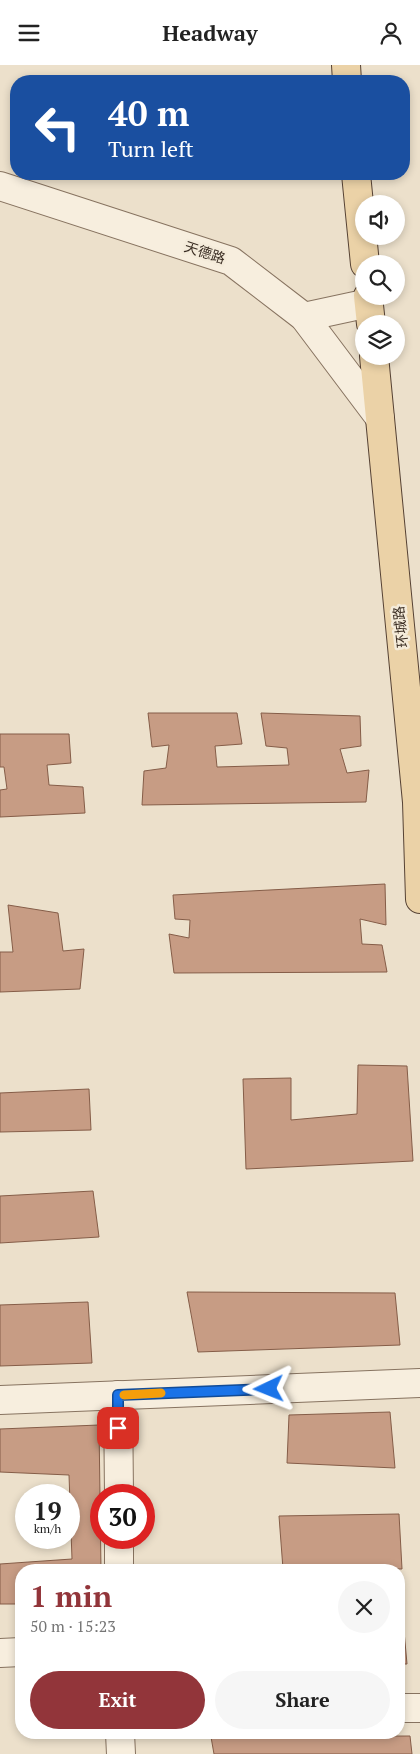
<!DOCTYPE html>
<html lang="en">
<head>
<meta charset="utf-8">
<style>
  :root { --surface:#fff; --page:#f6f6f6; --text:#222; --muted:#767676; --accent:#92353a }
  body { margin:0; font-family:"PT Serif","Noto Sans SC",serif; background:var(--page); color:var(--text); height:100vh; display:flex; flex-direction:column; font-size:19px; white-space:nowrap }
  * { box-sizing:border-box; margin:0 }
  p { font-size:16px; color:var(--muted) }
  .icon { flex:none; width:28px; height:28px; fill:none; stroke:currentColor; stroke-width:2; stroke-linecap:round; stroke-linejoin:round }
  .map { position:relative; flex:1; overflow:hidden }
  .sheet { position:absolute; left:15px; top:1499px; width:390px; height:175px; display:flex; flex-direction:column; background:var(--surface); border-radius:20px; box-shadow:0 2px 8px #0003 }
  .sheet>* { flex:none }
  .top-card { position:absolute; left:10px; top:10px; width:400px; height:105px; border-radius:20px; box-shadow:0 2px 8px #0003; background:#1a4fa0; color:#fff; overflow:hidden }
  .buttons { position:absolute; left:355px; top:130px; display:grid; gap:10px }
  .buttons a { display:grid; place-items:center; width:50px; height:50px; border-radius:50%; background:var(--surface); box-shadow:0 2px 8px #0003; font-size:25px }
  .speed { position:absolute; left:15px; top:1419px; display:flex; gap:10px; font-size:25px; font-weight:700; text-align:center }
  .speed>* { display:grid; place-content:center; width:65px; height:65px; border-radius:50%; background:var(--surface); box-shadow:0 2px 8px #0003; line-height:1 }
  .speed small { font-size:12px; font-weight:400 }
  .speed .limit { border:8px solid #d22; background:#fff; color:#111 }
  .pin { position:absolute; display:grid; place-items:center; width:42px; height:42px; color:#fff; margin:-21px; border-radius:10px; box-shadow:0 2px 8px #0006 }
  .me { position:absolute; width:55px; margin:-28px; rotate:268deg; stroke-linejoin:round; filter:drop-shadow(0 0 4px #0008) }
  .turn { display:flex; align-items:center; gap:18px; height:105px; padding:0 15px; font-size:22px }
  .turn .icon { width:65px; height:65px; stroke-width:2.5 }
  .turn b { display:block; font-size:35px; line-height:42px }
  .round { display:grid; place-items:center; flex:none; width:52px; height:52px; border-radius:26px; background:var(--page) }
  .head { display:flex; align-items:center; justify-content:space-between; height:85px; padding:0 15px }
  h1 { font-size:30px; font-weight:700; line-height:38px; color:var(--accent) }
  .button { display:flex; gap:10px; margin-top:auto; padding:10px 15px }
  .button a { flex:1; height:58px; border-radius:30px; background:var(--accent); color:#fff; font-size:20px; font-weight:700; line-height:58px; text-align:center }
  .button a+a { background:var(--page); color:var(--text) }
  header { display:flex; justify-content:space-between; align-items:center; height:65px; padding:0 15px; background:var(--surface); font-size:22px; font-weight:700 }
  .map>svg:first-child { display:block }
  .building { fill:#c79c84; stroke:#855d48 }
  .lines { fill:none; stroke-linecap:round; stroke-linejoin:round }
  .minor-casing { stroke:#877360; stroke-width:30 }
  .major-casing { stroke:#564234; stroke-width:30 }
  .minor { stroke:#f7eede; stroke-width:28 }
  .major { stroke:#ebd2a7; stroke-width:28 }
  .route-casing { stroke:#114b97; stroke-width:12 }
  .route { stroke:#1a73e8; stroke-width:9 }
  .slow { stroke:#f59e0b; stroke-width:9 }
  .labels { text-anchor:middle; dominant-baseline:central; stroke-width:5; stroke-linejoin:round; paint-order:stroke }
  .street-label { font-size:14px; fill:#392c22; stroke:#f4ebda }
</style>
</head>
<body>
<header><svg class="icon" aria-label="menu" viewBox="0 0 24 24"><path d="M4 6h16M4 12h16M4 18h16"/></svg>Headway<svg class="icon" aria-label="person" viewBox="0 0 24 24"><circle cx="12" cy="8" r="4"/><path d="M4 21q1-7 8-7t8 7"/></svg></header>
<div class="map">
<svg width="420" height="1689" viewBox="0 0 420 1689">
  <rect width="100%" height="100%" fill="#ece0cb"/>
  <g class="building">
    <path d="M148,648H237L242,679L215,681L217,702L289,700L287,683L266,681L261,648L360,651L361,681L340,684L347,708L369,705L366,737L142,740L144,706L166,703L169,680L152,682Z"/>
    <path d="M0,669H69L71,698L47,700L49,720L83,722L85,748L0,752V725L7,724L4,702H0Z"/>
    <path d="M385,819L386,860L360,854L362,879L382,880L387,907L174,908L169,869L189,873L190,855L175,854L173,830Z"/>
    <path d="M8,840L58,848L63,886L84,884L80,924L0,927V887H13Z"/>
    <path d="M358,1000L407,1001L413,1096L246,1104L243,1014L291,1013V1055L357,1049Z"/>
    <path d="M89,1024L91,1065L0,1067V1028Z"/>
    <path d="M93,1126L99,1172L0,1178V1131Z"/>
    <path d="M187,1227L395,1228L400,1280L198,1287Z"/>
    <path d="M88,1237L92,1298L0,1301V1240Z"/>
    <path d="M390,1347L395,1403L287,1398L289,1350Z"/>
    <path d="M99,1360L101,1505H21V1539H0V1499L72,1494L69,1410L0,1407V1364Z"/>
    <path d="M399,1449L402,1504H283L279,1451Z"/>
    <path d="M399,1554L403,1555L407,1599H399Z"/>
    <path d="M410,1671L412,1689H214L211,1672Z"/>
  </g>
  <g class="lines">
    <defs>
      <g id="minor">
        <path d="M0,121L231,196L304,252L380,353"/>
        <path d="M304,252L369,238"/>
        <path d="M118,1330L119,1430"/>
        <path d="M0,1335L420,1318"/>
        <path d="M119,1472V1505"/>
        <path d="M0,1588L21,1587"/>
        <path d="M399,1643H420"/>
        <path d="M120,1668L121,1689"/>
      </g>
      <g id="major">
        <path d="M346,0L347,16"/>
        <path d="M356,109L365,199"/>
        <path d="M368,231L371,259"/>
        <path d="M374,291L417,737L420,834"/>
      </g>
    </defs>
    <use href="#minor" class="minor-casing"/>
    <use href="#major" class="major-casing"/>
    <use href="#minor" class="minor"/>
    <use href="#major" class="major"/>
  </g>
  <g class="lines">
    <defs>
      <path id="route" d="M118,1363V1330L269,1324"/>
    </defs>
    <use href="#route" class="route-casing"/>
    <use href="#route" class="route"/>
    <path class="slow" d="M124,1330L161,1328"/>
  </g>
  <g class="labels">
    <g class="street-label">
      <text transform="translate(205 187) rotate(18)">天德路</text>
      <text transform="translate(400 562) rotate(-96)">环城路</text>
    </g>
  </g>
</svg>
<div class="buttons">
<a><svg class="icon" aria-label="sound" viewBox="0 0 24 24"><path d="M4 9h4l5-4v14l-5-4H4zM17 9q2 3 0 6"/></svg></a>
<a><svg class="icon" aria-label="search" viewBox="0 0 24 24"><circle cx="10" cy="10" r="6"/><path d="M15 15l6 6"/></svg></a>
<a><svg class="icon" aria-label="layers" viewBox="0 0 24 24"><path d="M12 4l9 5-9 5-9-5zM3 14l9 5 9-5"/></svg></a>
</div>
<div class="speed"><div>19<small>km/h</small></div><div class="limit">30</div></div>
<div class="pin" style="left:118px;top:1363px;background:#d93025"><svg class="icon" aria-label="arrive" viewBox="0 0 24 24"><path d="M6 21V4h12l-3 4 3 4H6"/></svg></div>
<svg class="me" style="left:269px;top:1324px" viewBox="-20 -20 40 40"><path d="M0-17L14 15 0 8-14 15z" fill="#1a73e8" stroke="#fff" stroke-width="4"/></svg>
<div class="top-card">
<div class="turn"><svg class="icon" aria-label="left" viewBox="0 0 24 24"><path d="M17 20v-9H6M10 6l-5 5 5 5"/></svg><div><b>40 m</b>Turn left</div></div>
</div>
<section class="sheet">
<div class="head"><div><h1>1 min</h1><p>50 m · 15:23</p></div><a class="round"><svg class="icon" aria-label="close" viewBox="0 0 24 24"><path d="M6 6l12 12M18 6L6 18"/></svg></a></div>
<div class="button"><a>Exit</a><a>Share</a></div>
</section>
</div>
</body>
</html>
